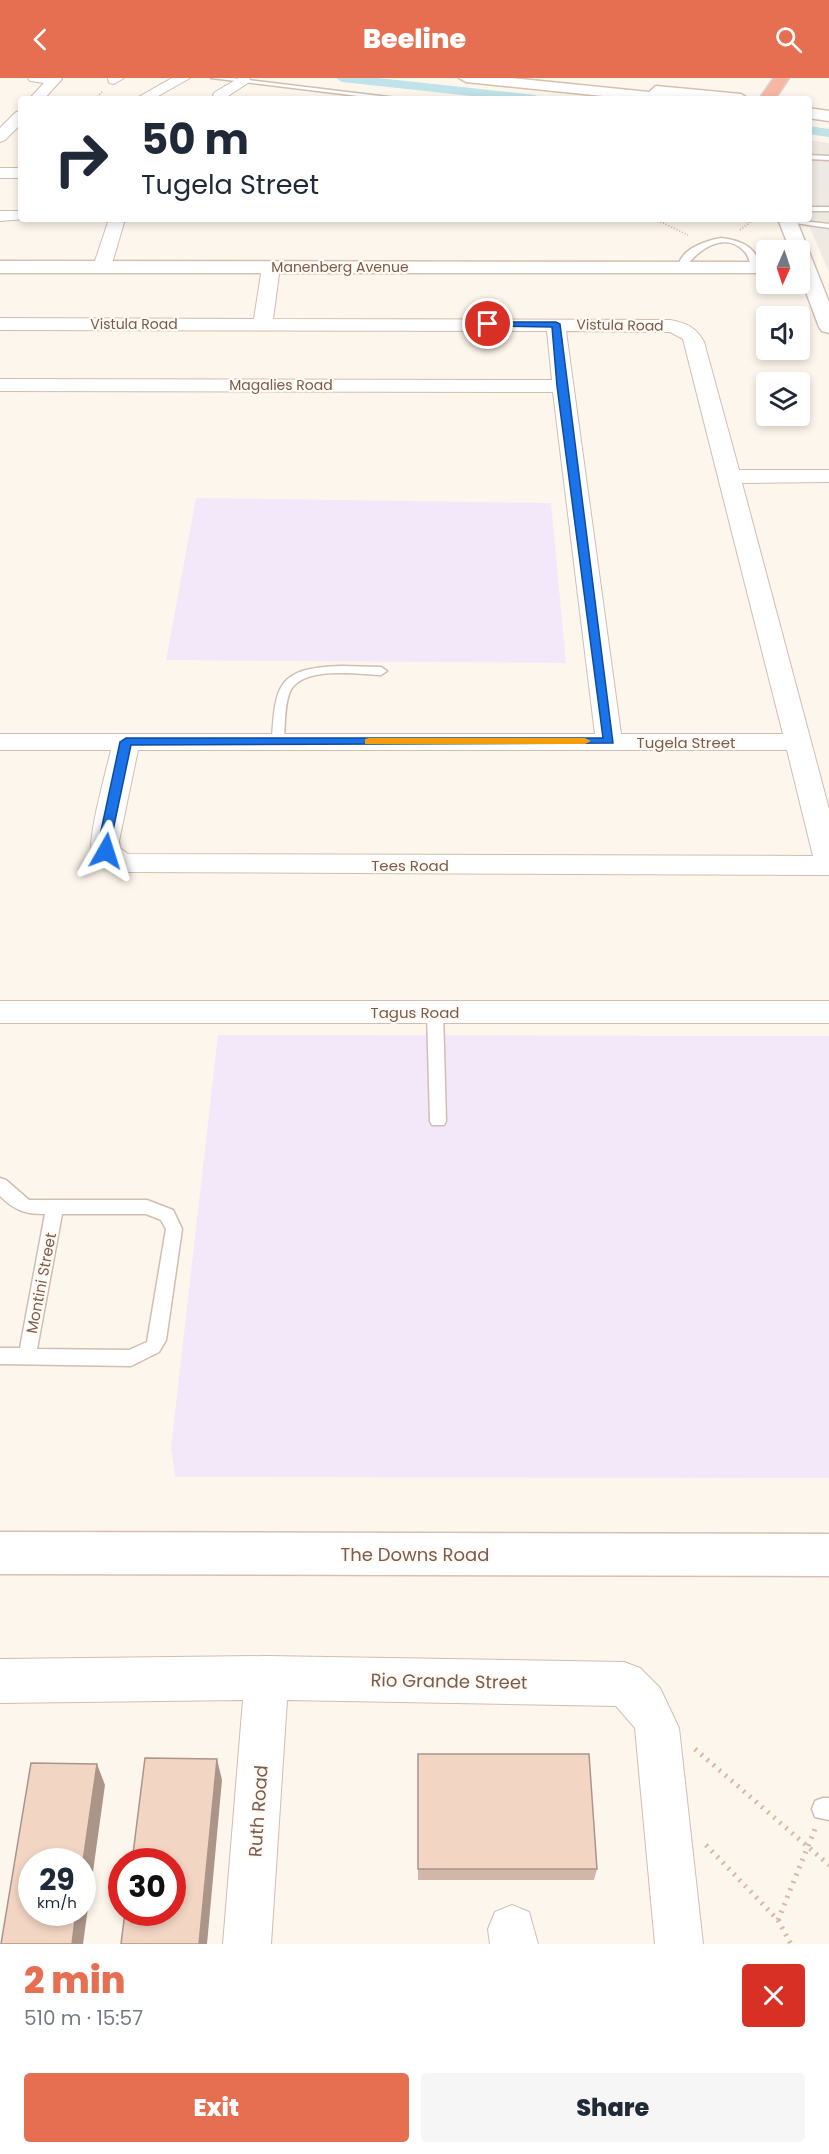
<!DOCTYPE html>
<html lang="en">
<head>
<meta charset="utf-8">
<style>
  :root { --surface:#fff; --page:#f6f6f7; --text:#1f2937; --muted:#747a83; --accent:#e76f51 }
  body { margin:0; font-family:Poppins,sans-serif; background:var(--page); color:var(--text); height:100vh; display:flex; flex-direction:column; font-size:22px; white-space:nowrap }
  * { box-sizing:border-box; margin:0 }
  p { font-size:20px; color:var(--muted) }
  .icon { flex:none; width:33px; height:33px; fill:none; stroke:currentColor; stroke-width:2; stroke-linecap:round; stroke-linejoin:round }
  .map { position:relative; height:1866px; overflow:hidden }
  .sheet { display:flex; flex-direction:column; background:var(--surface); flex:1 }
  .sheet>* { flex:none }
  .guide { position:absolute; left:18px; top:18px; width:794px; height:126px; border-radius:6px; box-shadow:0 3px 9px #0003; background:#fff; color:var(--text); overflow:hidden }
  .needle { width:39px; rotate:183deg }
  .buttons { position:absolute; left:756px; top:162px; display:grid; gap:12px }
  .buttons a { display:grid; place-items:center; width:54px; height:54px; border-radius:6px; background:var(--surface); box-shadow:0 3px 9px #0003; font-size:30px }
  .speed { position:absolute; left:18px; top:1770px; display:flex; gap:12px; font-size:30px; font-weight:700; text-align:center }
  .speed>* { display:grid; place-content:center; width:78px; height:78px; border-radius:50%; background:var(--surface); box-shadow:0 3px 9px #0003; line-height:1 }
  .speed small { font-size:15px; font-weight:400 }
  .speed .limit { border:9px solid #d22; background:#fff; color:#111 }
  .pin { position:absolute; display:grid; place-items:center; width:51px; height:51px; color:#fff; margin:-26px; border:3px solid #fff; border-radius:50%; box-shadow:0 2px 6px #0007 }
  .me { position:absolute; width:66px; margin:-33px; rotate:6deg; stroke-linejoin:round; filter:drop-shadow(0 0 4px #0008) }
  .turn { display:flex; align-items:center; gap:21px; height:126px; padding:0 24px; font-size:27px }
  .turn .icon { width:78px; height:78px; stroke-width:2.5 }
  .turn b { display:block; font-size:42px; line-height:51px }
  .round { display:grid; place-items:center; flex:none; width:63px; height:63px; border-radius:6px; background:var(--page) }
  .head { display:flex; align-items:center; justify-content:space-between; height:102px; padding:0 24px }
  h1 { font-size:36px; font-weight:800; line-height:45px; color:var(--accent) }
  .primary-button { display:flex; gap:12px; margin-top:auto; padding:12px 24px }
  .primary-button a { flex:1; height:69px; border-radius:6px; background:var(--accent); color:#fff; font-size:24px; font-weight:800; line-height:69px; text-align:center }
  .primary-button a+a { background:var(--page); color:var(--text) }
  header { display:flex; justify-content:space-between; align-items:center; height:78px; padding:0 24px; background:var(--accent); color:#fff; font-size:27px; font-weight:800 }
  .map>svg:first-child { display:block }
  .industrial { fill:#efe9e4 }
  .education { fill:#f3e8fa }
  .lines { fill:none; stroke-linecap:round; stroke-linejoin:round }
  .canal { fill:#bfe3e8; fill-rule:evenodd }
  .lane-casing { stroke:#d1beb0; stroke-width:3 }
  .street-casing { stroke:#d1beb0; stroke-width:2 }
  .secondary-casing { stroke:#d6c0b0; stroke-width:3 }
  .highway-casing { stroke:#dad1cd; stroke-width:3 }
  .path-far1 { stroke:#d9b8a5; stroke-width:2; stroke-dasharray:1 2; stroke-linecap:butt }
  .path { stroke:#d9b8a5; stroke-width:5; stroke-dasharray:2 6; stroke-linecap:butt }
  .lane { fill:#fff; fill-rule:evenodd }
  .street { fill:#fff; fill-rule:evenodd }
  .secondary { fill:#fff; fill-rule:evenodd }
  .highway { fill:#f7b7a3; fill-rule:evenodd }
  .wall { fill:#d1b7a8 }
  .shaded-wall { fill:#aa9588 }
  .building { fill:#f3d5c3; stroke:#aa9588; stroke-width:1.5 }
  .route { fill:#1a73e8; stroke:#114b97; stroke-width:1.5 }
  .slow { fill:#f59e0b }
  .labels { text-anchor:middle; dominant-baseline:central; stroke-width:4.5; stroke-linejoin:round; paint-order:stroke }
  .far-street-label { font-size:14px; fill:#7a5c4d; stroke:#fffaf3 }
  .street-label { font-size:15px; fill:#7a5c4d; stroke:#fffaf3 }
  .near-street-label { font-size:18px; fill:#7a5c4d; stroke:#fffaf3 }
</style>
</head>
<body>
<header><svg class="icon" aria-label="back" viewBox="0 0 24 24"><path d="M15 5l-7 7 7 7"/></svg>Beeline<svg class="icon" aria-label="search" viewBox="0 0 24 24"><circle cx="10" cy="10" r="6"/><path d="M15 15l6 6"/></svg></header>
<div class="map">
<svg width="829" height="1866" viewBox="0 0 829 1866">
  <rect width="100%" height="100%" fill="#fdf6ec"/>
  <path class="industrial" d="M809,62L829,65V194L806,141H808Z"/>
  <g class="education">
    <path d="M196,420L551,425L566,585L166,582Z"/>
    <path d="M218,957L829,958V1400L175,1399L171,1370Z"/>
  </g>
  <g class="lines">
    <g class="canal">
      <path d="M336,0H378L535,17L542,21H499L342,4Z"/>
      <path d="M808,48L829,51V59L808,56Z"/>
    </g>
    <defs>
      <g id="lane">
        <path d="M211,0H232L405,21H383Z"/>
        <path d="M808,77L829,78V82L808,81Z"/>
        <rect x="808" y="129" width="21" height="4"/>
        <path d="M785,141L829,146V150L788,144Z"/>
        <path d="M721,160C740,162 761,170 758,192H752C750,186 749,178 745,174C725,151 695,173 684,192H678C678,172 704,163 721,160Z"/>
        <path d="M341,588L381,589L387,593L381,597C356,596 299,587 289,616C284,631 285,649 284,664L282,667H274L272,664C275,606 278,590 341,588Z"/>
        <path d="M435,929L443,934L446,1043L444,1047H432L430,1043L427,934Z"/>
        <path d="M0,1100L6,1102L29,1122H147L173,1132L182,1151L166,1262L159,1274L131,1288L0,1286V1270H20L45,1136C25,1136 14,1132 0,1118ZM62,1136H146L161,1142L166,1151L147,1264L129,1272L37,1271Z"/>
        <path d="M823,1720H829V1742L815,1739L812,1731L815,1723Z"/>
      </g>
      <g id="street">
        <path d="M28,0H61L62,1L44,21H29L44,5L30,3Z"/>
        <path d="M108,0H124L114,6L109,5Z"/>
        <path d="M172,0H190L153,21H135Z"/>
        <path d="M239,0H249L251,3L225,20H215L213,17L215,14Z"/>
        <path d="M21,33V46L5,62L0,64V50L16,34Z"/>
        <rect x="0" y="90" width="21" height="10"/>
        <path d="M0,133H21V141H27L0,143Z"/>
        <path d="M109,141H125L111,189L102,194L93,189Z"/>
        <path d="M271,184L280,189L273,241L670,242C686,245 696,249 704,264L739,392H829V404L742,405L829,731V797L128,794C115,791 99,789 92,774C87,761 107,690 111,672H0V656H595L553,314L0,313V301L552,302L547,253L0,252V240L254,241L262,189ZM566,253L670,254L683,261L783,656H621ZM138,672H787L813,778L128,776L120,770L119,763Z"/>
        <rect x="0" y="923" width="829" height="22"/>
        <path d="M267,1578L624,1584L640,1590L660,1610L679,1650L703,1866H655L635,1650L616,1628L287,1622L271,1866H223L243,1622L0,1625V1581Z"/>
        <path d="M512,1827L529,1834L538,1866H490L488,1851L495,1834Z"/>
      </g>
      <g id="secondary">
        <path d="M459,0H511L649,14L656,8L741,16L749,21H632L466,4Z"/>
        <path d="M808,30L829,33V43L808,40Z"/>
        <path d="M778,141H796L829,224V255L822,253L819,249L800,198V172H790Z"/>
        <path d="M0,183L766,184V195H0Z"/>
        <path d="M0,1454L829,1456V1498L0,1496Z"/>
      </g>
      <path id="highway" d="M774,0H789L775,21H759Z"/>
    </defs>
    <use href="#lane" class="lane-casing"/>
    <use href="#street" class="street-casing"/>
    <use href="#secondary" class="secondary-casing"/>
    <use href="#highway" class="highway-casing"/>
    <g class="path-far1">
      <path d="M95,21L103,13"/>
      <path d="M655,141L688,157"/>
      <path d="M740,152L754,141"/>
    </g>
    <g class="path">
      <path d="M695,1671L829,1787"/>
      <path d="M706,1767L778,1842L791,1866"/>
      <path d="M778,1842L815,1751"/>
    </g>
    <use href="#lane" class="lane"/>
    <use href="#street" class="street"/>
    <use href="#secondary" class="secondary"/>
    <use href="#highway" class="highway"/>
  </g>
  <path class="wall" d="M418,1676L597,1791L594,1802H418Z"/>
  <g class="shaded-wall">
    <path d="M217,1681L222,1702L207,1866H199Z"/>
    <path d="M97,1686L105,1707L83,1866H72L76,1834H82V1790Z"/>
  </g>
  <g class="building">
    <path d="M418,1676H589L597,1791H418Z"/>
    <path d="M145,1680L217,1681L199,1866H121L125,1834H172V1784H132Z"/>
    <path d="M31,1685L97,1686L82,1790V1784H32V1834H76L72,1866H1Z"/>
  </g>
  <path class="route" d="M488,244H556L560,246L613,665L131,667L111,762V776H102L99,762L120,664L126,660H603L557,308L552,249L485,248Z"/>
  <path class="slow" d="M369,660H585L591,663L585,666H365V661Z"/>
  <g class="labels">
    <g class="far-street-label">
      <text x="340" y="189">Manenberg Avenue</text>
      <text x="134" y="246">Vistula Road</text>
      <text transform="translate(620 247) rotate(1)">Vistula Road</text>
      <text x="281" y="307">Magalies Road</text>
    </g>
    <g class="street-label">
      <text x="686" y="664">Tugela Street</text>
      <text x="410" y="787">Tees Road</text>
      <text x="415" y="934">Tagus Road</text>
      <text transform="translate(41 1205) rotate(-79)">Montini Street</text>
    </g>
    <g class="near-street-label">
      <text x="415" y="1476">The Downs Road</text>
      <text transform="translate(449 1603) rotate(1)">Rio Grande Street</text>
      <text transform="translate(258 1733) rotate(-86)">Ruth Road</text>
    </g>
  </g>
</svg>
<div class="buttons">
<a><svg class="needle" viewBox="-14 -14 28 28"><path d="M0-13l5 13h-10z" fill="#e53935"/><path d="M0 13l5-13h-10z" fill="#747a83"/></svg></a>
<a><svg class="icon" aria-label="sound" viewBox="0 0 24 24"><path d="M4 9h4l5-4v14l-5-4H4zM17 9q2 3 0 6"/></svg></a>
<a><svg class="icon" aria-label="layers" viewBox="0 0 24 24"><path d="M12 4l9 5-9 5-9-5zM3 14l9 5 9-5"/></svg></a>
</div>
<div class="speed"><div>29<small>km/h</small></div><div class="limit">30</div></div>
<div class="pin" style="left:488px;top:246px;background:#d93025"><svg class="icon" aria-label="arrive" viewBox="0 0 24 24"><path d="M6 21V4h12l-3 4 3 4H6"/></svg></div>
<svg class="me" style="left:106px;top:773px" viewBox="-20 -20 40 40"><path d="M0-17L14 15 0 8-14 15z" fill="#1a73e8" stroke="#fff" stroke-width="4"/></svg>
<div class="guide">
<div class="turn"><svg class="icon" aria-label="right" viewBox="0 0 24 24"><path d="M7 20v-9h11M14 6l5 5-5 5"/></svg><div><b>50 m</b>Tugela Street</div></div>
</div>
</div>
<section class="sheet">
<div class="head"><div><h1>2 min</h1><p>510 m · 15:57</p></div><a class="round" style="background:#d93025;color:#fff"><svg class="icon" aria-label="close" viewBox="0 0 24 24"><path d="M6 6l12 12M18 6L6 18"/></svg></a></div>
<div class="primary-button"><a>Exit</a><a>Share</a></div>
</section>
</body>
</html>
